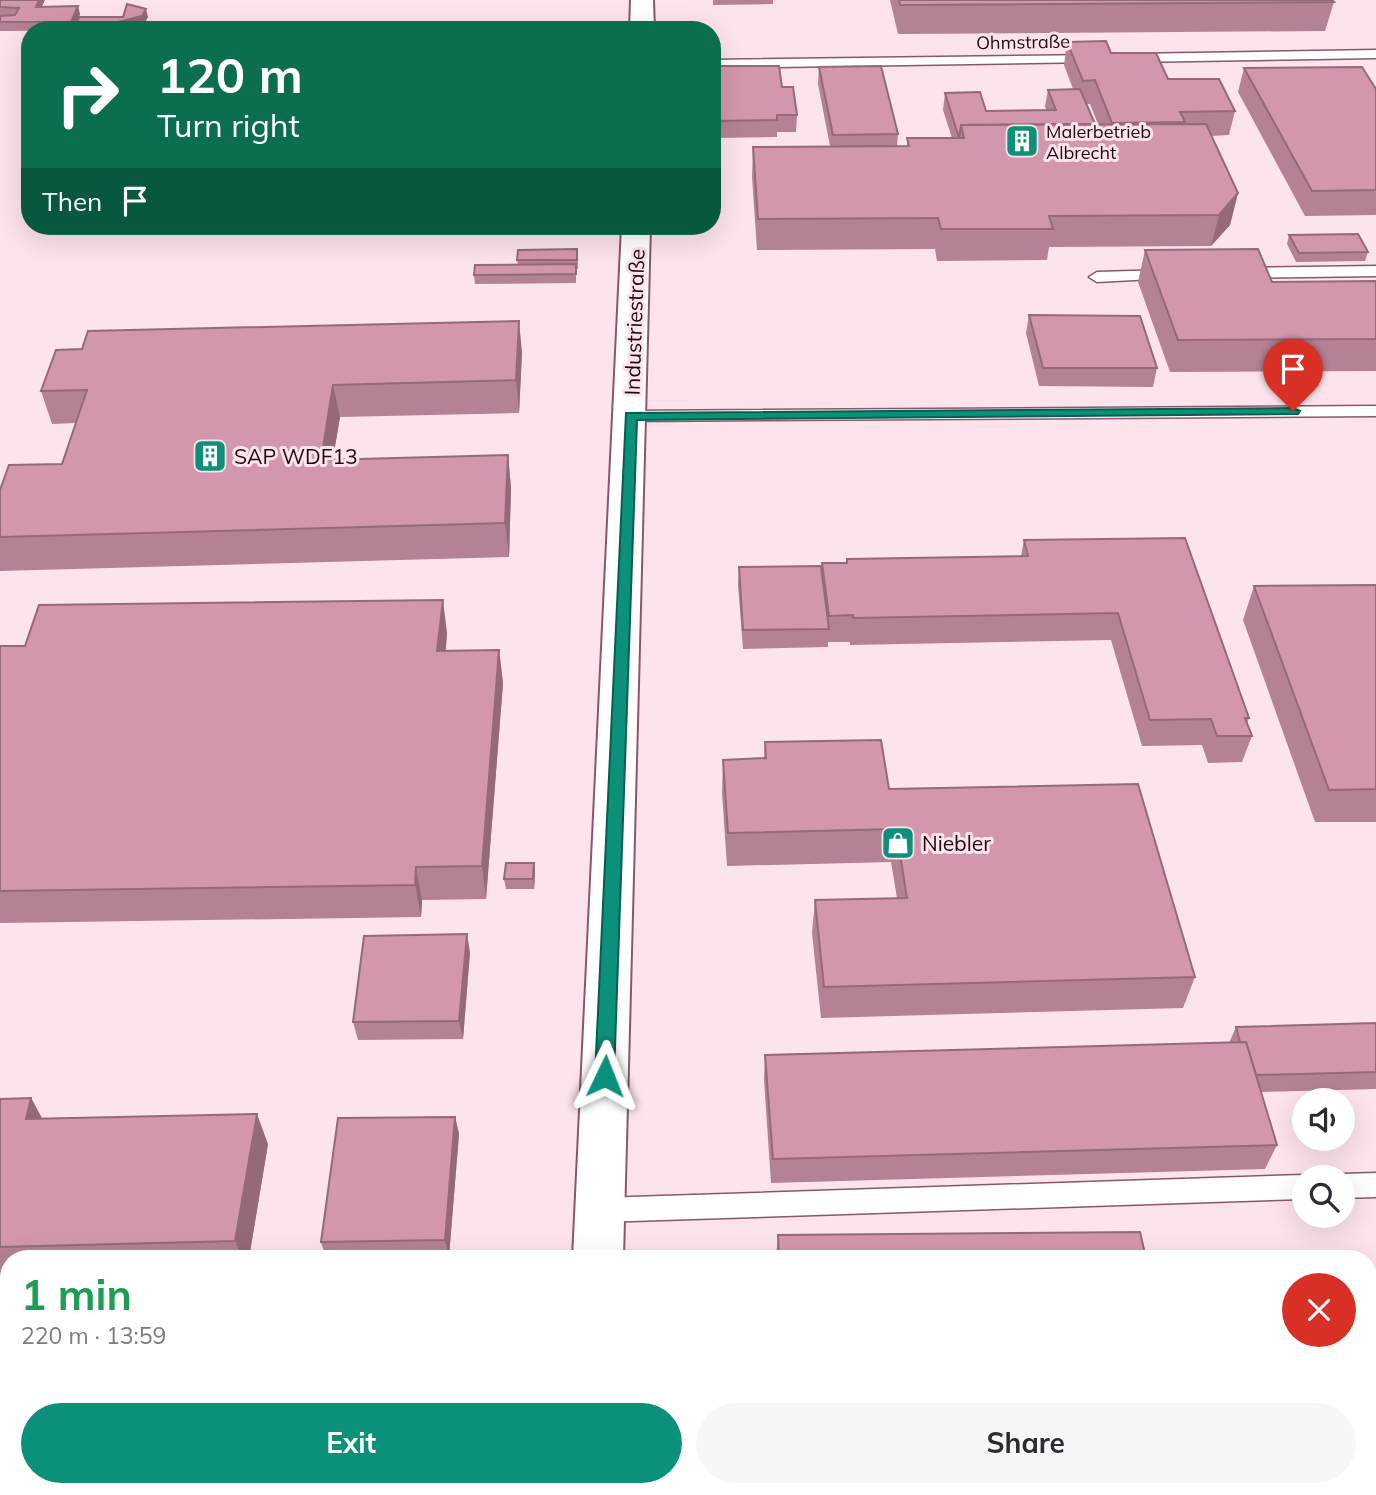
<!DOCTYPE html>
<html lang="en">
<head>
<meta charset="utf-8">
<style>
  :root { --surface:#fff; --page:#f7f7f7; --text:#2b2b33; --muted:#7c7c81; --accent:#0b9179 }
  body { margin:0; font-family:Mulish,sans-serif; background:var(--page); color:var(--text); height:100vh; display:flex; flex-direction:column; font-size:26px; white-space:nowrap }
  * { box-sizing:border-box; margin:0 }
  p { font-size:23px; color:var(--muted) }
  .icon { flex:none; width:38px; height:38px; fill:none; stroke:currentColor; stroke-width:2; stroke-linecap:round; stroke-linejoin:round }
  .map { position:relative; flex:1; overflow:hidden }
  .details { position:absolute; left:0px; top:1250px; width:1377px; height:247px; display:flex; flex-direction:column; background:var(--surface); border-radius:28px 28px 0 0; box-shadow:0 7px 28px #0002 }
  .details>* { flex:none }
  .hud { position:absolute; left:21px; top:21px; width:700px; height:214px; border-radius:28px; box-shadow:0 7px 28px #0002; background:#0b6e4f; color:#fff; overflow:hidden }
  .buttons { position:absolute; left:1292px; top:1088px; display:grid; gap:14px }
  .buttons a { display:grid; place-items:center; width:63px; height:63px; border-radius:50%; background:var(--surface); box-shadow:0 7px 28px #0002; font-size:35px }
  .pin { position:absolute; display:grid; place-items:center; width:60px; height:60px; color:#fff; margin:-72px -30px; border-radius:50% 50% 50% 0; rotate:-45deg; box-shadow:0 0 7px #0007 }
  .pin .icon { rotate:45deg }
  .me { position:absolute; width:77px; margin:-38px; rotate:2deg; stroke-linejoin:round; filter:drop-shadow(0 0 5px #0008) }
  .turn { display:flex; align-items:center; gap:24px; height:147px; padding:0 21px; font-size:32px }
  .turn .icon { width:91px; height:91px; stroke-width:2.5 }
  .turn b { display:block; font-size:49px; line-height:60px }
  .then { display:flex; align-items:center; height:66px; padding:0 21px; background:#0003; gap:14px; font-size:26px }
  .round { display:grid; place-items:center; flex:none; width:74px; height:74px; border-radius:37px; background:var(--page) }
  .headline { display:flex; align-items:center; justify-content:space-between; height:119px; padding:0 21px }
  h1 { font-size:42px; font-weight:700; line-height:52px; color:#1e9e55 }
  .button { display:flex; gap:14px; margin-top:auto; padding:14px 21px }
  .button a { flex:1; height:80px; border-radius:42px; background:var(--accent); color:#fff; font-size:28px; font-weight:700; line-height:80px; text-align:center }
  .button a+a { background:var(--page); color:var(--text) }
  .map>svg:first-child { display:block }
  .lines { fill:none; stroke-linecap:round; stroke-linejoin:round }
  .lane-casing { stroke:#8c566a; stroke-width:3 }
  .street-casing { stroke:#8c566a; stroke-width:4 }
  .lane { fill:#fff; fill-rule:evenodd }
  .street { fill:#fff; fill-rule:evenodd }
  .wall { fill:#b58295; fill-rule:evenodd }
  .shaded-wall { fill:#946a79 }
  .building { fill:#d397ad; stroke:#946a79; stroke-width:2 }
  .route { fill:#0b9179; stroke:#075e4f; stroke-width:2 }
  .labels { text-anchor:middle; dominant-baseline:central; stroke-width:6; stroke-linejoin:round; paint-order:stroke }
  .far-street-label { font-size:18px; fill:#1f0a13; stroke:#fde3eb }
  .far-poi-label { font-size:18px; fill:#1f0a13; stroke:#fde3eb; text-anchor:start }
  .street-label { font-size:21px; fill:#1f0a13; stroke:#fde3eb }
  .poi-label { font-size:21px; fill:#1f0a13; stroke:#fde3eb; text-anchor:start }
</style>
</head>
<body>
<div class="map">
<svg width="1376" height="1495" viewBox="0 0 1376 1495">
  <rect width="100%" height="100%" fill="#fde3eb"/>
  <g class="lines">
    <defs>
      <g id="lane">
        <path d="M1376,50V58L1130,62L1124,58L1130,54Z"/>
        <path d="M1099,55L1100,58L1094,62L712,68V60Z"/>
        <path d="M1376,266V276L1242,278L1234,273L1242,268Z"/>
        <path d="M1167,270L1172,272V278L1097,282L1089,277L1097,272Z"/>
        <path d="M1376,406V416L631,421L622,416L631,411Z"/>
        <path d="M1376,1173V1197L1342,1198V1178H1333L1342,1174Z"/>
        <path d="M1304,1175L1311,1178H1304V1199L600,1222L591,1219L587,1210L591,1201L600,1198Z"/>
      </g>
      <g id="street">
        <path d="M631,0H653L654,30H630Z"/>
        <path d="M622,226H650L623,1258H573Z"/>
        <rect x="563" y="1488" width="54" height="7"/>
      </g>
    </defs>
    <use href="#lane" class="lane-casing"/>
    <use href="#street" class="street-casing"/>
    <use href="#lane" class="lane"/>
    <use href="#street" class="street"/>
  </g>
  <g class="wall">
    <path d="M0,0L80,14L76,23L148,17L144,24L122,30L0,31V16H12L0,15Z"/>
    <path d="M713,0H773V4L713,5Z"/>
    <path d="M890,0H1332L1334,2L1325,31L898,34Z"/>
    <path d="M1067,42L1111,53L1235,111L1229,135L1211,136L1238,193L1230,225L1211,246L1049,247L1047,260L937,261L935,249L757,250L752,177L753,147L830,146L818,84L819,67L898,134L897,146H907V138H952L943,110L945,93L986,111L1046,110L1045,106L1048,90L1073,89L1064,65ZM1087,104H1090L1098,124H1095Z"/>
    <path d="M712,66L782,87L797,115L796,132H777V137L712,138Z"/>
    <path d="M1244,68L1376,89V215L1305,216L1238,92Z"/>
    <path d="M1289,235L1368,252L1365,261L1296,262L1287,244Z"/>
    <path d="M1145,250L1272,282L1376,281V371L1170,372L1138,282Z"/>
    <path d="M578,258V269H576V283L475,284L474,275L518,265L517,260Z"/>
    <path d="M1029,315L1157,368L1153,387L1039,386L1026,333Z"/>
    <path d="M522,353L519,413L340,417L333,459L508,455L511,488L509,557L0,571V490L62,464L76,423L52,424L41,391Z"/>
    <path d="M1185,538L1249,718L1247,723L1252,736L1242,762L1208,763L1202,745L1142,746L1111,640L850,645V642H828V647L743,649L738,585L739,567L822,571V563H846L847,559L1021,556L1024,540Z"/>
    <path d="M1376,585V822H1315L1243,620L1254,586Z"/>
    <path d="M447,633L446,650H499L503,683L486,899L422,900L421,917L0,923V646Z"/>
    <path d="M765,742L889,789L1195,977L1183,1008L821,1018L812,933L815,900L897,898L891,862L727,866L722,793L723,760L764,758Z"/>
    <path d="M534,863L535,872L534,889H506L504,879Z"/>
    <path d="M470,952L463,1039L358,1040L353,1022Z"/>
    <path d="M1376,1023V1089L1261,1092L1277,1145L1265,1169L771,1183L764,1080L765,1055L1229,1043L1236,1027Z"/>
    <path d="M31,1098L42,1119L268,1144L249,1258H9V1276H0V1099Z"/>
    <path d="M455,1117L459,1134L449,1256L326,1258L321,1242Z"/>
    <path d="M778,1235L1146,1258H776Z"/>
    <path d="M899,1488H1199L1200,1495H900Z"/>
  </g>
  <g class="shaded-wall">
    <path d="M39,0H45L38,15L36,7Z"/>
    <path d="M78,6L80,14L73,30L71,22Z"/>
    <path d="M146,9L148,17L144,24L122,30H86Z"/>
    <path d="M1238,193L1230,225L1211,246L1219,215Z"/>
    <path d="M519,321L522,353L519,413L516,380Z"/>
    <path d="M333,385L340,417L327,493L321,460Z"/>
    <path d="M508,455L511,488L509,557L505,523Z"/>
    <path d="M443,600L447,633L442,684L437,651Z"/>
    <path d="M499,650L503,683L486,899L482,866Z"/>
    <path d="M534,863L535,872L534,889L533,879Z"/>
    <path d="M416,867L422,900L421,917L415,885Z"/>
    <path d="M467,934L470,952L463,1039L459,1021Z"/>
    <path d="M31,1098L48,1129L26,1119Z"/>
    <path d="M257,1114L268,1144L249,1258H242L235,1241Z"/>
    <path d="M455,1117L459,1134L449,1256L445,1240Z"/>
    <path d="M421,1488H426V1495H420Z"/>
  </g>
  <g class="building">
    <path d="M0,0H39L36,7L78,6L71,22H0V16L15,15L19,8L0,7Z"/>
    <path d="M899,0H1332L1334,2L900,5Z"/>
    <path d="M127,4L146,9L142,16L86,30H73L79,17H123Z"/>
    <path d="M1106,41L1111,53H1156L1168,79H1219L1235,111L1180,112L1185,122L1112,123L1095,80L1083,81L1067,42Z"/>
    <path d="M712,66H779L782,87H793L797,115H777V120L712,121Z"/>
    <path d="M881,66L898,134L833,135L819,67Z"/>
    <path d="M1362,67L1376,89V190L1312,191L1244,68Z"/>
    <path d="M1080,89L1095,124L961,125L959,138L945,93L980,92L986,111L1056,110L1048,90Z"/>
    <path d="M1206,124L1238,193L1219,215L1049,216L1053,229H941L938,218L758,219L753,147L909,146L907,138H964L961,125Z"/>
    <path d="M1358,234L1368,252L1299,253L1289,235Z"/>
    <path d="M577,249V260H517L518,250Z"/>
    <path d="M1258,249L1272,282L1376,281V339L1178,340L1145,250Z"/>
    <path d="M576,264V274L474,275L475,265Z"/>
    <path d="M1029,315L1140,316L1157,368H1043Z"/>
    <path d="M519,321L516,380L333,385L321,460L508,455L505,523L0,537V490L9,465L62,464L87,390L41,391L56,350L82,349L88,331Z"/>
    <path d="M1185,538L1249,718H1245L1252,736H1217L1211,719L1150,720L1118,613L853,618V615L829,616L822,563H847V559L1028,556L1024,540Z"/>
    <path d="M821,566L829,629L743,630L739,567Z"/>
    <path d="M1376,585V789L1329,790L1254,586Z"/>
    <path d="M443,600L437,651L499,650L482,866L416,867L415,885L0,891V646H25L39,605Z"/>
    <path d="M881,740L889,789L1138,784L1195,977L824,987L815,900L907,898L896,829L728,833L723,760L766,758L765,742Z"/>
    <path d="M506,863H534L533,879H504Z"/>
    <path d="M467,934L459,1021L353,1022L364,936Z"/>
    <path d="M1376,1023V1072L1256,1075L1246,1042H1240L1236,1027Z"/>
    <path d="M1246,1042L1277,1145L773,1159L765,1055Z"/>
    <path d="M31,1098L26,1119L257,1114L235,1241L0,1247V1099Z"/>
    <path d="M455,1117L445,1240L321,1242L338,1118Z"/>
    <path d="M1140,1232L1146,1258H779L778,1235Z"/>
    <path d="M0,1364H9V1488H421L420,1495H0Z"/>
    <path d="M908,1488H1199L1200,1495H909Z"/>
  </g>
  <path class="route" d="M1293,408L1300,411L1298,414L637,420L614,1076L611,1081H598L595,1076L626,413Z"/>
  <defs>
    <symbol id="building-square" viewBox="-11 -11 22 22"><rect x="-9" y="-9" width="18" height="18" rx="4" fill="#0b9179" stroke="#fde3eb"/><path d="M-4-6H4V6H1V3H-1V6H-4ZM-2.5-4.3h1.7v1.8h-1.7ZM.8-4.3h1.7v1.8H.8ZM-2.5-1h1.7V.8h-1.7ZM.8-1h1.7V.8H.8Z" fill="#fff"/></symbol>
    <symbol id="shop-square" viewBox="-11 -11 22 22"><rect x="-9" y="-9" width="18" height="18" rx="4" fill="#0b9179" stroke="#fde3eb"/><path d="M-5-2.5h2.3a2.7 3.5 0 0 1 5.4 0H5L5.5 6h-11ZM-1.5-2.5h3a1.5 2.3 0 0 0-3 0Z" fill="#fff"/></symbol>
  </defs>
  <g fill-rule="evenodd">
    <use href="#building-square" x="1003" y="122" width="38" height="38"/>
    <use href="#building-square" x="191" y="437" width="38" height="38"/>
    <use href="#shop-square" x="879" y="824" width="38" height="38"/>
  </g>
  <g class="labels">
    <g class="far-street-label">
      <text transform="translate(1023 42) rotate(-1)">Ohmstraße</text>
    </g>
    <g class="far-poi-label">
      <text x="1046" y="131">Malerbetrieb<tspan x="1046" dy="21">Albrecht</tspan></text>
    </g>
    <g class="street-label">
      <text transform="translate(634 322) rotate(-88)">Industriestraße</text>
    </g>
    <g class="poi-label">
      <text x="234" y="456">SAP WDF13</text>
      <text x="922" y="843">Niebler</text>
    </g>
  </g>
</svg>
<div class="buttons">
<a><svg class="icon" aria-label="sound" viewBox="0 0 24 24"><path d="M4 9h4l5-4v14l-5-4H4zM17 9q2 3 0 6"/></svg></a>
<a><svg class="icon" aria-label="search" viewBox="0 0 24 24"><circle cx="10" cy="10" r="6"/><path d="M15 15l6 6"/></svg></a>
</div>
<div class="pin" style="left:1293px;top:411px;background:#d93025"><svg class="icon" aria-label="arrive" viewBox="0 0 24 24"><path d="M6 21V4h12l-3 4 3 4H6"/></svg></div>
<svg class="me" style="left:605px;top:1076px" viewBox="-20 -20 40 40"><path d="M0-17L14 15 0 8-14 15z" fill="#0b9179" stroke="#fff" stroke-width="4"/></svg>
<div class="hud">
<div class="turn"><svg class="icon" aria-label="right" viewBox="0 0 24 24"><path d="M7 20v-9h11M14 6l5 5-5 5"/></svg><div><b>120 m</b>Turn right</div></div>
<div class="then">Then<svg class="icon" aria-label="arrive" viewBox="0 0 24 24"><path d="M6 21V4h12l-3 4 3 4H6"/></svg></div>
</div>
<section class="details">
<div class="headline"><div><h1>1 min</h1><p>220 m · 13:59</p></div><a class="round" style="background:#d93025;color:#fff"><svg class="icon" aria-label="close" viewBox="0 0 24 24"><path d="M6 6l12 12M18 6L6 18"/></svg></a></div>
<div class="button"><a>Exit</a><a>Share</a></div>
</section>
</div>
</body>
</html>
